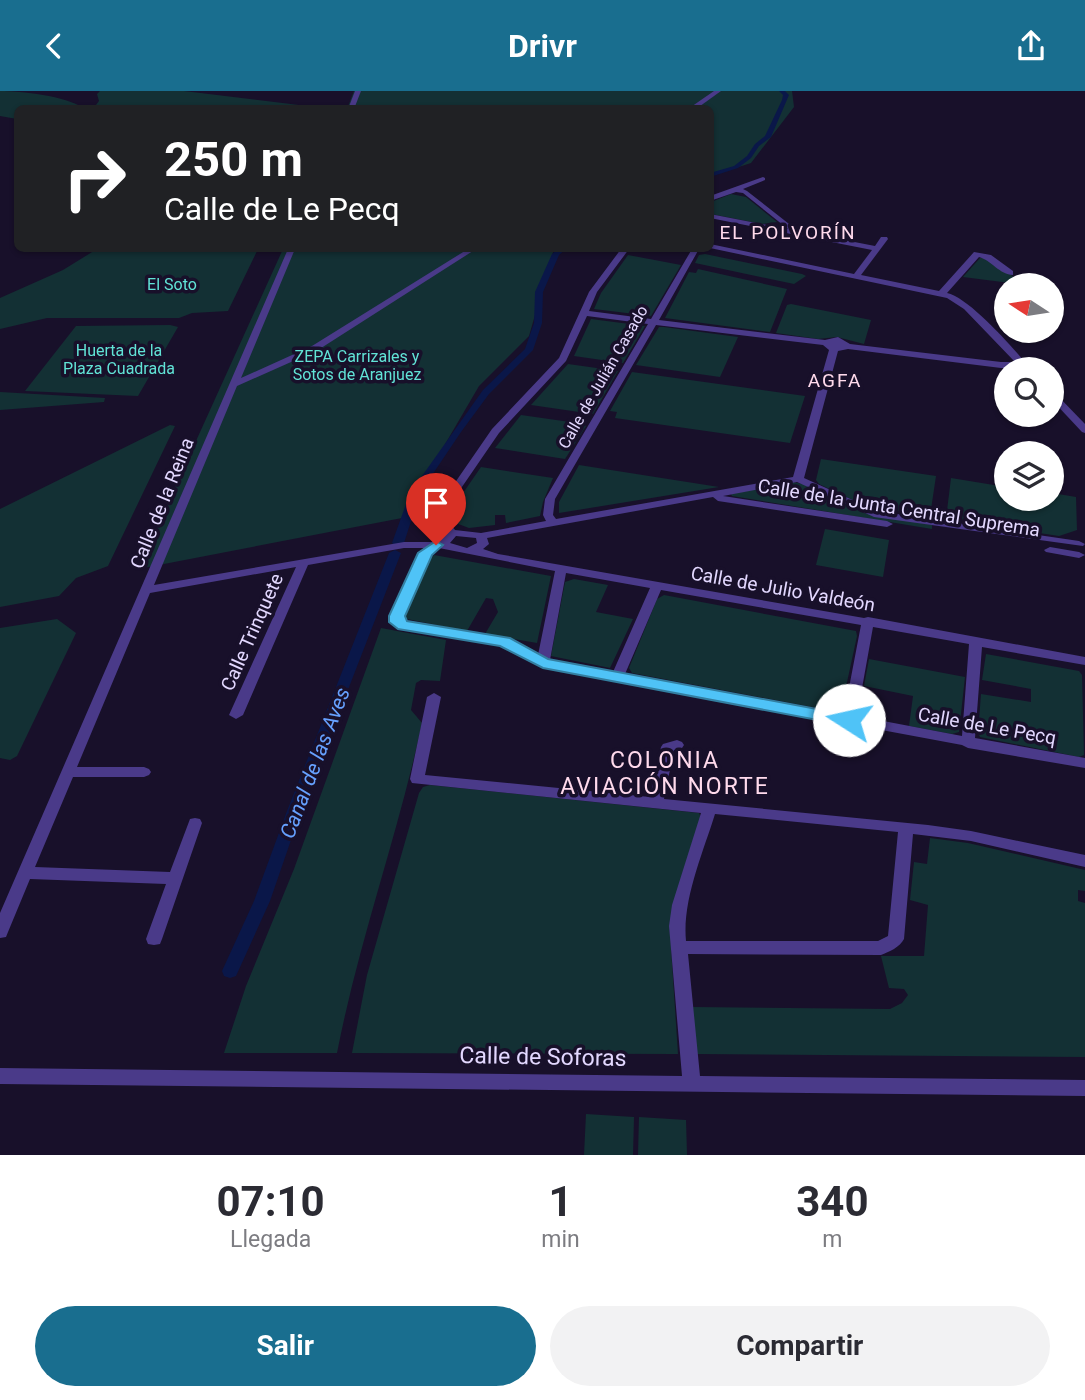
<!DOCTYPE html>
<html lang="es">
<head>
<meta charset="utf-8">
<style>
  :root { --surface:#fff; --page:#f2f2f3; --text:#2b2b33; --muted:#7c7c81; --accent:#196e8f }
  body { margin:0; font-family:Roboto,sans-serif; background:var(--page); color:var(--text); height:100vh; display:flex; flex-direction:column; font-size:26px; white-space:nowrap }
  * { box-sizing:border-box; margin:0 }
  p { font-size:23px; color:var(--muted) }
  .icon { flex:none; width:38px; height:38px; fill:none; stroke:currentColor; stroke-width:2; stroke-linecap:round; stroke-linejoin:round }
  .map { position:relative; height:1064px; overflow:hidden }
  .panel { display:flex; flex-direction:column; background:var(--surface); flex:1 }
  .panel>* { flex:none }
  .top-card { position:absolute; left:14px; top:14px; width:700px; height:147px; border-radius:10px; box-shadow:0 2px 5px #0004; background:#202124; color:#fff; overflow:hidden }
  .needle { width:46px; rotate:282deg }
  .fabs { position:absolute; left:994px; top:182px; display:grid; gap:14px }
  .fabs a { display:grid; place-items:center; width:70px; height:70px; border-radius:50%; background:var(--surface); box-shadow:0 2px 5px #0004; font-size:35px }
  .pin { position:absolute; display:grid; place-items:center; width:60px; height:60px; color:#fff; margin:-72px -30px; border-radius:50% 50% 50% 0; rotate:-45deg; box-shadow:0 0 7px #0007 }
  .pin .icon { rotate:45deg }
  .me { position:absolute; width:77px; margin:-38px; rotate:280deg; stroke-linejoin:round; filter:drop-shadow(0 0 5px #0008) }
  .turn { display:flex; align-items:center; gap:24px; height:147px; padding:0 35px; font-size:32px }
  .turn .icon { width:91px; height:91px; stroke-width:2.5 }
  .turn b { display:block; font-size:49px; line-height:60px }
  .eta { display:flex; justify-content:space-evenly; align-items:center; height:119px; text-align:center }
  .eta b { font-size:42px; font-weight:700; line-height:49px }
  .primary-button { display:flex; gap:14px; margin-top:auto; padding:14px 35px }
  .primary-button a { flex:1; height:80px; border-radius:42px; background:var(--accent); color:#fff; font-size:28px; font-weight:700; line-height:80px; text-align:center }
  .primary-button a+a { background:var(--page); color:var(--text) }
  header { display:flex; justify-content:space-between; align-items:center; height:91px; padding:0 35px; background:var(--accent); color:#fff; font-size:32px; font-weight:700 }
  .map>svg:first-child { display:block }
  .green { fill:#133034 }
  .lines { fill:none; stroke-linecap:round; stroke-linejoin:round }
  .canal { fill:#0a1749; fill-rule:evenodd }
  .minor { fill:#4a3a89; fill-rule:evenodd }
  .route { fill:#4fc3f7; stroke:#337fa1; stroke-width:2 }
  .labels { text-anchor:middle; dominant-baseline:central; stroke-width:7; stroke-linejoin:round; paint-order:stroke }
  .far-park-label { font-size:16px; fill:#61e3d6; stroke:#18102a }
  .far-street-label { font-size:16px; fill:#e3d8ff; stroke:#18102a }
  .far-quarter-label { font-size:19px; letter-spacing:2px; fill:#ffdaec; stroke:#18102a }
  .street-label { font-size:19px; fill:#e3d8ff; stroke:#18102a }
  .water-label { font-size:21px; font-style:italic; fill:#66a1ff; stroke:#18102a }
  .quarter-label { font-size:23px; letter-spacing:2px; fill:#ffdaec; stroke:#18102a }
  .near-street-label { font-size:23px; fill:#e3d8ff; stroke:#18102a }
</style>
</head>
<body>
<header><svg class="icon" aria-label="back" viewBox="0 0 24 24"><path d="M15 5l-7 7 7 7"/></svg>Drivr<svg class="icon" aria-label="share" viewBox="0 0 24 24"><path d="M12 15V3M7 8l5-5 5 5M5 13v7h14v-7"/></svg></header>
<div class="map">
<svg width="1085" height="1064" viewBox="0 0 1085 1064">
  <rect width="100%" height="100%" fill="#18102a"/>
  <g class="green">
    <path d="M0,0C21,0 66,5 83,17L18,18L17,28L0,25Z"/>
    <path d="M100,0H184L323,17H101L96,14L99,10L97,3Z"/>
    <path d="M354,0H792L794,16L751,72L711,85L710,18H347Z"/>
    <path d="M731,103L746,106L777,131L762,133L711,123V111Z"/>
    <path d="M97,158H258L228,220L192,222L179,227H47L0,238V207L63,179Z"/>
    <path d="M283,158H554L529,245L479,295L402,427L138,478Z"/>
    <path d="M705,163L802,183L806,185L794,193L695,172L699,164Z"/>
    <path d="M628,164L681,174L651,225L594,218L601,202Z"/>
    <path d="M991,166L1014,183L1011,184L1025,194L963,186L980,167Z"/>
    <path d="M698,178L787,198L770,241L665,227L689,181L696,182Z"/>
    <path d="M791,213L871,229L864,253L837,246L818,248L776,242L787,214Z"/>
    <path d="M591,228L645,235L623,272L574,265Z"/>
    <path d="M170,234L178,236L138,305L25,300L76,235Z"/>
    <path d="M659,236H664L738,246L720,286L636,274Z"/>
    <path d="M568,273L618,280L593,323L531,314Z"/>
    <path d="M632,281L805,305L790,352L615,327L617,321L610,320Z"/>
    <path d="M0,301L105,307L104,311L0,319Z"/>
    <path d="M521,324L584,333L586,335L565,368L495,357Z"/>
    <path d="M170,334L175,335L108,475L76,487L59,505L0,516V418Z"/>
    <path d="M821,368L936,385L930,425L865,415L819,393L816,389Z"/>
    <path d="M579,374L719,396L559,422V411Z"/>
    <path d="M481,376L553,387L543,411L540,425L506,432L505,424H495V434L469,437L453,431L450,426L452,418Z"/>
    <path d="M951,387L1006,396V408H1052V402L1076,406L1077,439L1059,445L946,428Z"/>
    <path d="M793,391L803,393L864,422L932,434V438L732,405L731,403Z"/>
    <path d="M825,438L889,449L883,486L816,474Z"/>
    <path d="M434,464L551,485L537,552L485,543L498,521L493,508L486,507L467,540L407,528L405,524L423,477Z"/>
    <path d="M574,488L608,494L596,521L633,528L610,577L551,565L565,491Z"/>
    <path d="M664,504L856,540L857,545L841,619L833,620L632,582L629,577L657,508Z"/>
    <path d="M57,528L76,542L17,665L10,669L0,667V537Z"/>
    <path d="M381,537L446,549L440,590L421,589L416,592L411,619L422,632C398,744 359,849 337,962H224L246,895L294,778Z"/>
    <path d="M986,563L1079,580L1082,584L1084,664L1079,666L980,646L978,642L981,603L1031,611V598L982,589Z"/>
    <path d="M869,568L965,586L959,641L952,643L909,635L913,605L864,595Z"/>
    <path d="M430,694L699,722L701,727L671,857L678,963L352,962L367,884L419,702L423,696Z"/>
    <path d="M930,747L968,752L1085,779V800L1078,799V810L1085,812V966L697,963L691,916L890,918L902,912L908,904L904,898L889,897L881,865H924L928,814L910,809L914,771L927,773Z"/>
    <path d="M586,1023L634,1026L633,1064H584Z"/>
    <path d="M639,1026L686,1029L687,1064H638Z"/>
  </g>
  <g class="lines">
    <g class="canal">
      <path d="M779,0H785L789,4L771,46L759,55L751,67L738,77L710,86V82L734,75L747,65L755,53L765,45L782,9L783,4Z"/>
      <path d="M558,158H566L559,164L543,201L542,232L533,259L489,303L461,341L420,402L404,452L398,455L394,454L392,452L410,402L483,299L525,258L534,232L535,201L552,163Z"/>
      <path d="M395,459L401,462L301,720L270,810L236,885L230,887L224,885L222,880L254,810L287,720L389,462Z"/>
    </g>
    <g class="minor">
      <path d="M355,0H361L354,18H348Z"/>
      <path d="M714,0H721L696,18H688Z"/>
      <path d="M763,86L765,87V89L743,98L747,100L798,140L875,155L881,146H887L888,148L861,184L939,200L974,161L991,164L1013,180V184C1000,184 991,169 979,166L947,202C970,207 1014,258 1031,278L1001,277L848,258L838,260L804,387L877,420L1079,450L1085,453L1083,455L874,426L797,391L723,405L887,430L893,433L887,436L718,410L713,406L487,447L489,453L483,458L498,463L864,527L868,526L1085,566V574L982,556L975,647L1085,667V677L968,657L962,654L543,576L501,553L399,537L391,531V525L419,462L424,457H404L308,474L243,624L236,628L229,624L296,476L150,502L77,676H144L149,678L151,681L149,684L144,686H73L35,776L170,781L190,728L195,727L200,728L202,732L162,848L160,853L154,854L148,853L146,848L166,793L30,788L8,841L6,846L0,847V822L288,158H295L241,287L312,255L468,158H476L318,259L237,295L154,494L404,451H439L446,442L438,431L436,423L443,409L492,338L559,267L589,201L621,158H629L597,201L589,220L651,228L692,158H699L659,229L825,249L838,246L850,253L1001,271H1015L964,218L947,207L710,157V153L854,183L872,159L710,127V123L788,138L743,102L736,101L710,110V105ZM587,225L648,233L545,408L543,424L546,430L481,442L455,439L448,430L446,423L453,409L499,342L566,270ZM656,234L823,254L829,259L793,386L556,428L553,424L555,408ZM456,445L476,447L477,452L467,457L450,452ZM439,457L555,480L538,564L508,547L403,529V525L430,464ZM566,482L650,497L613,581L550,569ZM661,499L861,534L844,623L625,583ZM873,536L969,553L962,645L857,625Z"/>
      <path d="M1052,301L1055,302L1085,333V342L1082,341L1052,309Z"/>
      <path d="M1050,456L1079,461L1085,464L1079,467L1046,461L1044,459Z"/>
      <path d="M434,602L441,606L425,684L650,706L661,656L663,653L677,649L682,651L684,654L682,657L674,659L664,708L928,734L971,740L1085,764V776L971,750L913,743L904,848C900,856 889,861 881,864L688,863L700,985L1085,989V1005L0,993V977L682,985L669,835L672,814L701,722L412,692L410,688L427,606ZM715,723L898,741L888,845L878,850H686C682,809 703,762 715,723Z"/>
    </g>
  </g>
  <path class="route" d="M436,450L443,454L432,464L405,525L407,530L510,547L548,568L849,624L858,629L849,635L543,577L500,555L398,538L389,531V525L418,462Z"/>
  <g class="labels">
    <g class="far-park-label">
      <text x="172" y="193">El Soto</text>
      <text x="119" y="259">Huerta de la<tspan x="119" dy="18">Plaza Cuadrada</tspan></text>
      <text x="357" y="265">ZEPA Carrizales y<tspan x="357" dy="18">Sotos de Aranjuez</tspan></text>
    </g>
    <g class="far-street-label">
      <text transform="translate(603 286) rotate(-60)">Calle de Julián Casado</text>
    </g>
    <g class="far-quarter-label">
      <text x="788" y="141">EL POLVORÍN</text>
      <text x="835" y="289">AGFA</text>
    </g>
    <g class="street-label">
      <text transform="translate(162 412) rotate(-68)">Calle de la Reina</text>
      <text transform="translate(899 417) rotate(9)">Calle de la Junta Central Suprema</text>
      <text transform="translate(783 498) rotate(10)">Calle de Julio Valdeón</text>
      <text transform="translate(252 541) rotate(-66)">Calle Trinquete</text>
      <text transform="translate(987 635) rotate(10)">Calle de Le Pecq</text>
    </g>
    <g class="water-label">
      <text transform="translate(315 672) rotate(-69)">Canal de las Aves</text>
    </g>
    <g class="quarter-label">
      <text x="665" y="669">COLONIA<tspan x="665" dy="26">AVIACIÓN NORTE</tspan></text>
    </g>
    <g class="near-street-label">
      <text transform="translate(543 966) rotate(1)">Calle de Soforas</text>
    </g>
  </g>
</svg>
<div class="fabs">
<a><svg class="needle" viewBox="-14 -14 28 28"><path d="M0-13l5 13h-10z" fill="#e53935"/><path d="M0 13l5-13h-10z" fill="#7c7c81"/></svg></a>
<a><svg class="icon" aria-label="search" viewBox="0 0 24 24"><circle cx="10" cy="10" r="6"/><path d="M15 15l6 6"/></svg></a>
<a><svg class="icon" aria-label="layers" viewBox="0 0 24 24"><path d="M12 4l9 5-9 5-9-5zM3 14l9 5 9-5"/></svg></a>
</div>
<div class="pin" style="left:436px;top:454px;background:#d93025"><svg class="icon" aria-label="arrive" viewBox="0 0 24 24"><path d="M6 21V4h12l-3 4 3 4H6"/></svg></div>
<svg class="me" style="left:849px;top:629px" viewBox="-20 -20 40 40"><circle r="19" fill="#fff"/><path d="M0-13L10 11 0 6-10 11z" fill="#4fc3f7"/></svg>
<div class="top-card">
<div class="turn"><svg class="icon" aria-label="right" viewBox="0 0 24 24"><path d="M7 20v-9h11M14 6l5 5-5 5"/></svg><div><b>250 m</b>Calle de Le Pecq</div></div>
</div>
</div>
<section class="panel">
<div class="eta">
<div><b>07:10</b><p>Llegada</p></div>
<div><b>1</b><p>min</p></div>
<div><b>340</b><p>m</p></div>
</div>
<div class="primary-button"><a>Salir</a><a>Compartir</a></div>
</section>
</body>
</html>
